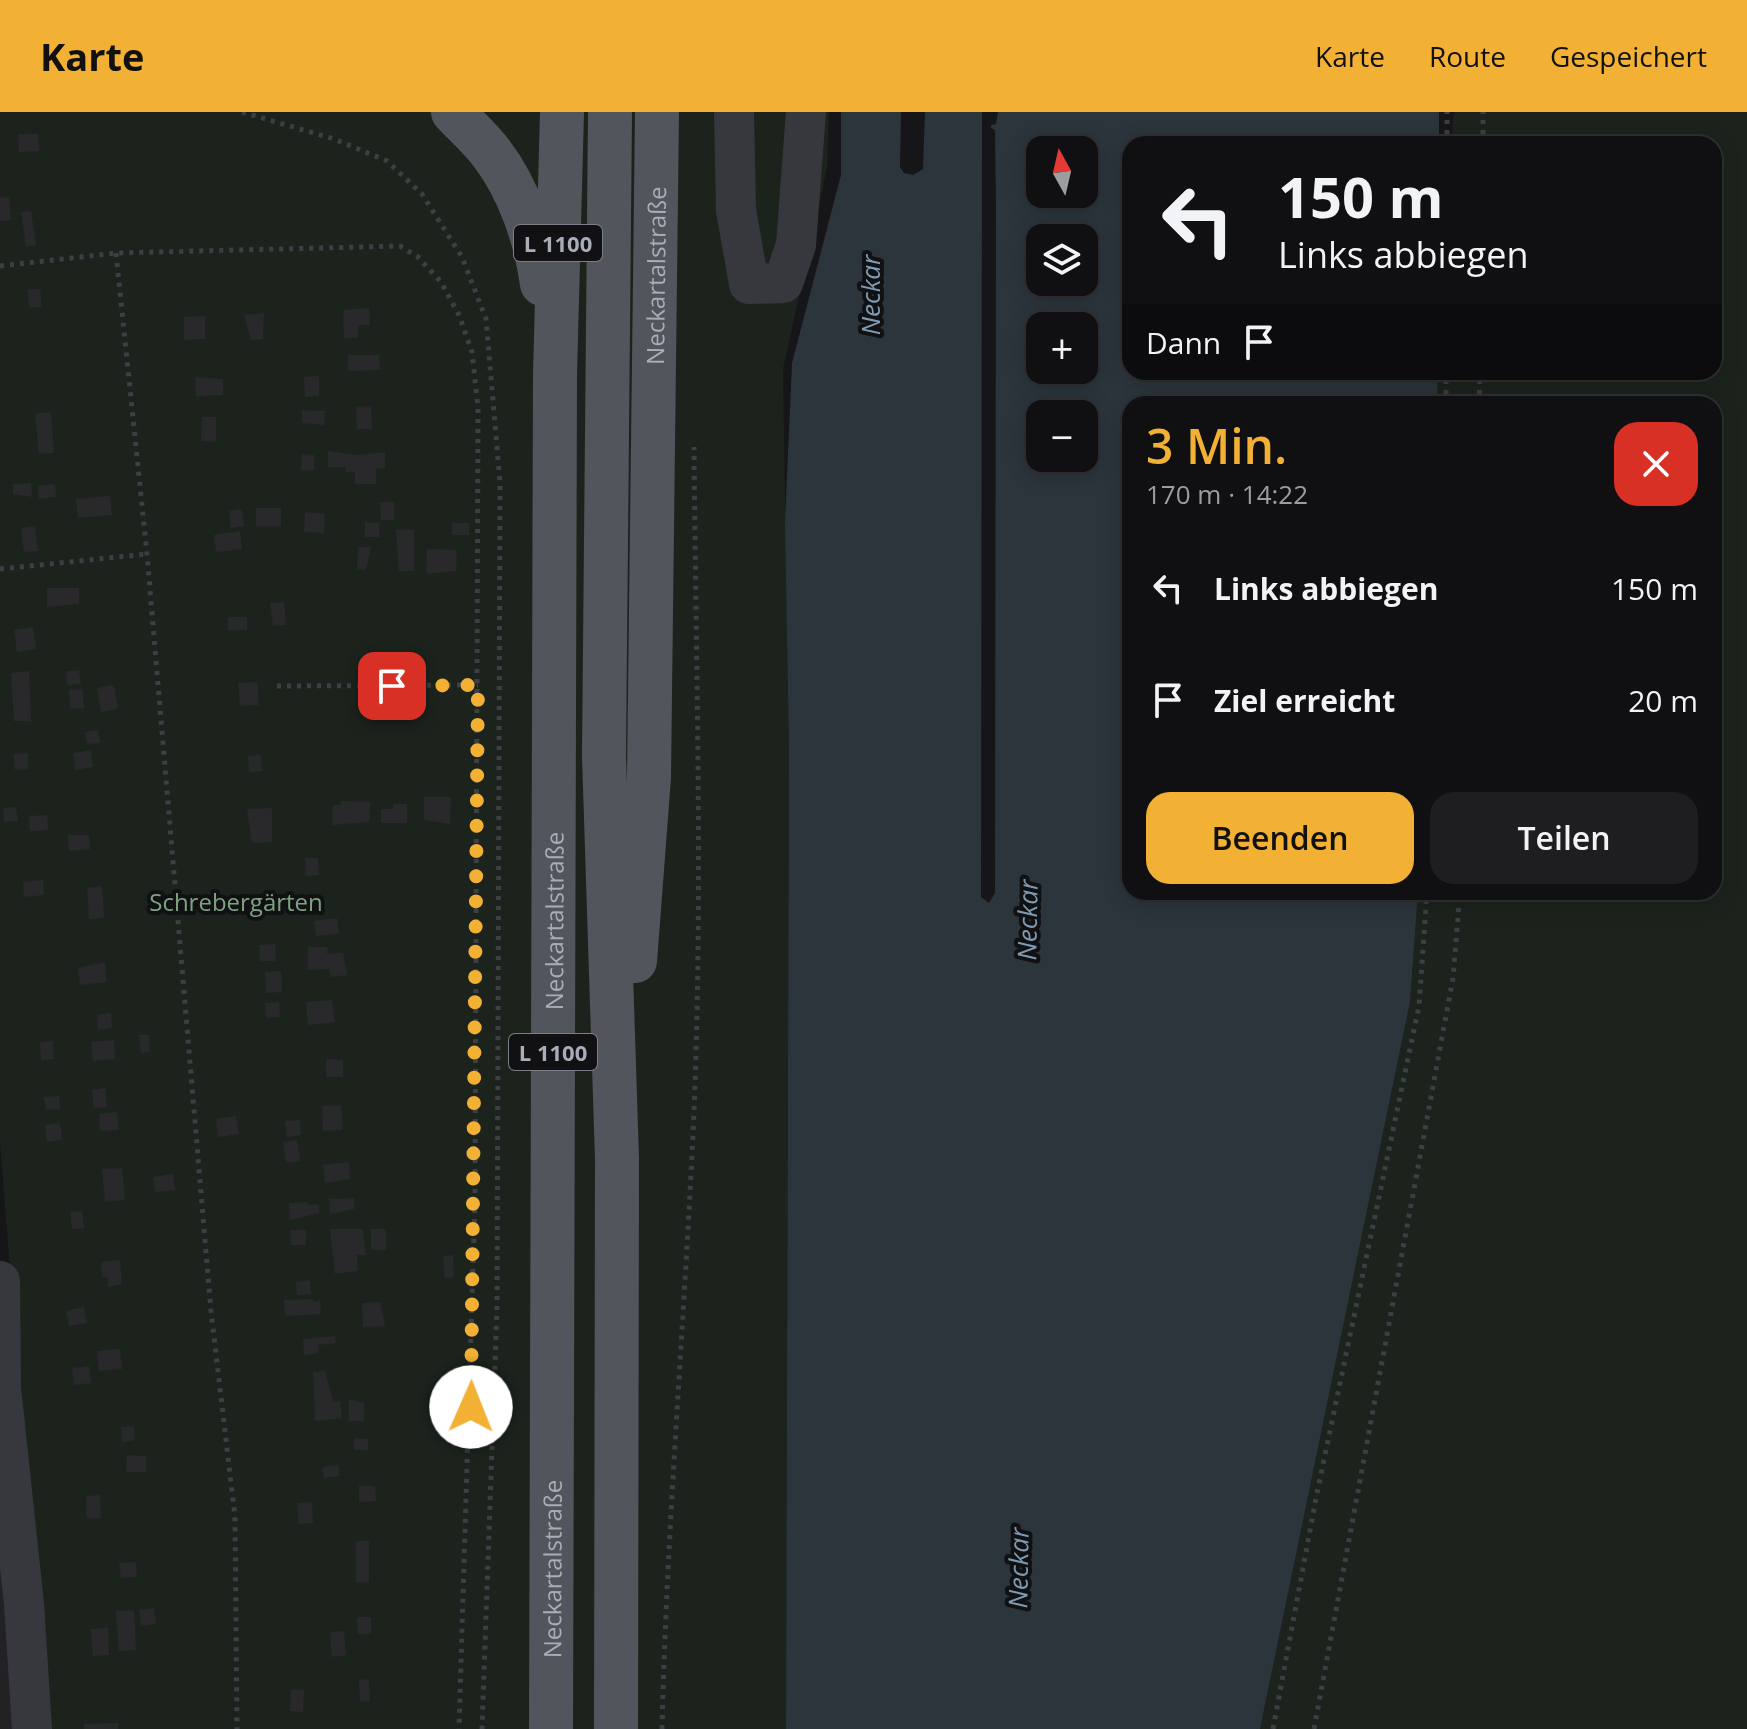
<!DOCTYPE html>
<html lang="de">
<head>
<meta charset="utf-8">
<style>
  :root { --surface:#101012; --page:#1e1e20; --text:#f1f3f6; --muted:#9c9d9f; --line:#303032; --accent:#f2b134 }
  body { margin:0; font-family:"Open Sans",sans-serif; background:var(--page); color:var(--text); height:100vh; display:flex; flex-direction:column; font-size:30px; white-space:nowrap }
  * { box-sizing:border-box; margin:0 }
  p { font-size:26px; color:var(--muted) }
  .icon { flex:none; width:44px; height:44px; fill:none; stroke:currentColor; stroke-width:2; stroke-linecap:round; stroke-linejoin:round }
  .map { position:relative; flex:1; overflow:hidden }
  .details { position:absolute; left:1122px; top:284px; width:600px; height:504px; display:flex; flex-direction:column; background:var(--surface); border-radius:24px; box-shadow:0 4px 20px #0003,0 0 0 2px var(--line) }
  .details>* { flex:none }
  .hud { position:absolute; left:1122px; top:24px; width:600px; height:244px; border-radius:24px; box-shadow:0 4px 20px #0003,0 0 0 2px var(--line); background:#101012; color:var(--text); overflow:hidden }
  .needle { width:52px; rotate:352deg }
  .fabs { position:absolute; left:1026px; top:24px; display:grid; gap:16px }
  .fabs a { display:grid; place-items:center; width:72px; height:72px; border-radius:16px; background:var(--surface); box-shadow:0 4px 20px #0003,0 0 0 2px var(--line); font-size:40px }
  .pin { position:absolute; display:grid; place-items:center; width:68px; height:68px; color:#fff; margin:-34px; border-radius:16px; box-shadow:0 4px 12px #0006 }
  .me { position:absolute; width:88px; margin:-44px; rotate:1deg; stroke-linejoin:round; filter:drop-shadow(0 0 6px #0008) }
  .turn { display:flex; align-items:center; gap:28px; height:168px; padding:0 24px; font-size:36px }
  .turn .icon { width:104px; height:104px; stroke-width:2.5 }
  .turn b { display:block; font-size:56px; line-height:68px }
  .then { display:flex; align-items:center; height:76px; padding:0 24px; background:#0003; gap:16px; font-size:30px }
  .round { display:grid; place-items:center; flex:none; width:84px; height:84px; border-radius:24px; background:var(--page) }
  .summary { display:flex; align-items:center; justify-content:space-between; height:136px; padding:0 24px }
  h1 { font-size:48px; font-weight:600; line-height:60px; color:var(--accent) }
  .primary-button { display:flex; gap:16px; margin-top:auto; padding:16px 24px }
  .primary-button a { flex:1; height:92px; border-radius:24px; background:var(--accent); color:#111; font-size:32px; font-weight:600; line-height:92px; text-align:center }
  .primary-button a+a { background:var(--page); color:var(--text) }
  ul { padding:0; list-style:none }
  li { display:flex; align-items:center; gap:24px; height:112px; padding:0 24px }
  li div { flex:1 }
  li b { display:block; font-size:30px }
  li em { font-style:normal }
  header { display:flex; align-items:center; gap:48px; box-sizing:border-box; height:112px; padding:0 40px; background:var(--accent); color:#111 }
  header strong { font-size:38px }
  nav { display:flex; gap:44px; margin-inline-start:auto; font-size:28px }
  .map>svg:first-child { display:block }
  .built { fill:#222225 }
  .green { fill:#1c231d }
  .water { fill:#2c353c; fill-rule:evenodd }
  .building { fill:#29292c }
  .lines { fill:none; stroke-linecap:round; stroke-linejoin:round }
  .path { stroke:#3d3f44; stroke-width:5; stroke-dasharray:4 6; stroke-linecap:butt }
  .minor { stroke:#37383d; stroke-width:40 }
  .major { stroke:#53555c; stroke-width:44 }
  .route { stroke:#f2b134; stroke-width:14; stroke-dasharray:0 25.2 }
  .labels { text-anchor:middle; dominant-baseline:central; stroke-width:8; stroke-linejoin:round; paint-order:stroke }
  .shield { fill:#111113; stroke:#7b7e86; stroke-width:2 }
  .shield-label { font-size:22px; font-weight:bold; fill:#a8adb8 }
  .street-label { font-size:24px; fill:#a8adb8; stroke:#111113 }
  .park-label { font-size:24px; fill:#7fa381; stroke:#111113 }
  .water-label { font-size:26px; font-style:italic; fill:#7f9bb3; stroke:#111113 }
</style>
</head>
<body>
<header>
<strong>Karte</strong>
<nav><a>Karte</a><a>Route</a><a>Gespeichert</a></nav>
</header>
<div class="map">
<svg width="1747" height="1617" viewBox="0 0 1747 1617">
  <rect width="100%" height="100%" fill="#161618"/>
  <path class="built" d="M0,1346L19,1617H0Z"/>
  <g class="green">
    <path d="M0,0H829L827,56L783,257L789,636L786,1617H46L0,1029Z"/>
    <path d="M1454,0H1747V1617H1260L1410,890L1418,780H1714V292H1437L1438,260H1714V32H1451Z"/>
  </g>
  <path class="water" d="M841,0H901L900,55L904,61L913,63L923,57L925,0H982L981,785L989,791L995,781L996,94L995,18L991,16V13L996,12L998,0H1439V32H1130V260H1438L1437,292H1130V780H1418L1410,890L1260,1617H786L789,636L785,410L792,251L841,63ZM1040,38H1084V82H1040ZM1040,126H1084V170H1040ZM1040,214H1084V258H1040ZM1040,302H1084V346H1040Z"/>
  <g class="building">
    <path d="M18,22H38L39,39L19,40Z"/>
    <path d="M9,85L11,108L0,109V86Z"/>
    <path d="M31,99L36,133L26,135L21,100Z"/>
    <path d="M40,177L42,195L29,196L28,178Z"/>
    <path d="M369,196L370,213H358V226H344L343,198Z"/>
    <path d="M264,201L263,227L251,228L244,203Z"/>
    <path d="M205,204V227L184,228V205Z"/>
    <path d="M348,243H379L380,258L348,259Z"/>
    <path d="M319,264V284L305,285L304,265Z"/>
    <path d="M195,265L223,267V283L196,284Z"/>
    <path d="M371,294L372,317H357L356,295Z"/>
    <path d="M302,298L325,299L324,313L302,311Z"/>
    <path d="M51,300L54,341L39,342L35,302Z"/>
    <path d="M202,305H216V330L201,329Z"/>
    <path d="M328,339L357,343L385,340V356L376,357V372H355V360H346V355H328Z"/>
    <path d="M302,342L314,343V358H301Z"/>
    <path d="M31,371L32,385L13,382V372Z"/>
    <path d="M55,372L56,385L39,387L38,374Z"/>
    <path d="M110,384L112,403L78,406L76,387Z"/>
    <path d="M380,390H394V408H381Z"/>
    <rect x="256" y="396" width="25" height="18"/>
    <path d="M242,397L244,414L231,416L229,399Z"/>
    <path d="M305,400L325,402L324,421L304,420Z"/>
    <path d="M365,410L379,411V425H365Z"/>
    <rect x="452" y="411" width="17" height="12"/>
    <path d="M35,414L38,439L24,440L21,416Z"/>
    <path d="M396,418H414V459H399Z"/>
    <path d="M240,419L242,437L216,440L214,423Z"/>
    <path d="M358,435H371L366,458L357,457Z"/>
    <path d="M427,437L457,438L456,459L426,462Z"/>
    <path d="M47,476H79V492L47,495Z"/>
    <path d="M284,490L286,513L273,514L270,491Z"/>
    <rect x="228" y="505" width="19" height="13"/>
    <path d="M33,515L36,537L17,540L14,518Z"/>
    <path d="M29,559L31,609H14L11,561Z"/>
    <path d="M66,559H79L81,572L67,573Z"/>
    <path d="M257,570L259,593L240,594L238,571Z"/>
    <path d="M114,573L118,597L101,600L97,576Z"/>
    <path d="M82,577L84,596L70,597L69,578Z"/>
    <path d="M98,618L100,631L87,632L85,620Z"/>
    <path d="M91,638L93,655L75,658L73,641Z"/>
    <path d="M28,641V657L15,658L14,642Z"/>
    <path d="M261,643L262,659L249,660L248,644Z"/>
    <path d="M424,685H451L450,712L424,708Z"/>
    <path d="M340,689L370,690L369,710L332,713L333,693H341Z"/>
    <path d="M394,692H407V711H381V697H393Z"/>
    <path d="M16,695L18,709L4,710L3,696Z"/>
    <path d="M272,696V730L252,731L247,697Z"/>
    <path d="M47,703L48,718L30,719L29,704Z"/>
    <path d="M68,723H89L90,737L69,739Z"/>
    <path d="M305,746H318L319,763L306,764Z"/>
    <path d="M43,768L44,783L24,785L23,770Z"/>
    <path d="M102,774L104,806L89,807L87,776Z"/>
    <path d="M268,788L270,802L257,804L254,790Z"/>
    <path d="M337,806L339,821L316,824L314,809Z"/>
    <path d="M275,832L276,849H260L259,833Z"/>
    <path d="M308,835H328L327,842L343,841L347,863L330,865L329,857L308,858Z"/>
    <path d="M105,850L106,870L80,873L78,856Z"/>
    <path d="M281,859L282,880L266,881L265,860Z"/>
    <path d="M332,888L335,910L308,913L306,890Z"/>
    <path d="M279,890L280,905L266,906L265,891Z"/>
    <path d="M111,901L112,916L98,918L97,903Z"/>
    <path d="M139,923H149L150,940L141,941Z"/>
    <path d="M114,928L115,947L93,949L91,930Z"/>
    <path d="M53,929L54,947L41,948L40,930Z"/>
    <path d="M326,947L343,948V965H326Z"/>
    <path d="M105,976L107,995L94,996L92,978Z"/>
    <path d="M59,984L60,997L46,998L44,985Z"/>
    <path d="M341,993L343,1018L323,1019L322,994Z"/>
    <path d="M117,1000L119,1018L100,1019L99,1002Z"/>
    <path d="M236,1004L239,1022L218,1025L216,1007Z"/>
    <path d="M300,1008L301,1023L287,1025L285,1009Z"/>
    <path d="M60,1011L62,1028L47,1030L45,1013Z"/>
    <path d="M297,1028L300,1049L286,1051L283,1030Z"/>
    <path d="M349,1050L350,1067L325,1071L323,1053Z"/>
    <path d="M122,1056L125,1088L105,1090L102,1057Z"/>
    <path d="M173,1062L175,1078L155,1080L153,1065Z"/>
    <path d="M354,1086V1097L330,1102L329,1087Z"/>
    <path d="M308,1090V1093L318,1092L319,1101L290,1108L289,1091Z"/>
    <path d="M82,1099L84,1116L72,1117L70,1100Z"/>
    <path d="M330,1117H363L366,1143H357L358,1159L335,1162Z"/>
    <rect x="371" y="1117" width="15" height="21"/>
    <path d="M290,1118H306V1133H291Z"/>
    <path d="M453,1143L454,1165L445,1166L443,1144Z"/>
    <path d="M120,1148L122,1172L108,1175V1165H102L101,1150Z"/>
    <path d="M310,1168L311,1182L297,1183L296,1170Z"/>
    <path d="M313,1187V1190L320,1189L321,1202L285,1204L284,1188Z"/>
    <path d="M380,1190L385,1214L363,1215L362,1191Z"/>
    <path d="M84,1195L87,1211L69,1214L66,1199Z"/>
    <path d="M335,1224L336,1231L318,1233L319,1241L304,1243L303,1227Z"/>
    <path d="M120,1237L122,1257L99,1259L97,1239Z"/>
    <path d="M89,1254L91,1271L74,1273L72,1256Z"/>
    <path d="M325,1259L333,1290L340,1289L342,1306L315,1309L313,1260Z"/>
    <path d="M349,1287L364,1291V1309H349Z"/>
    <path d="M134,1314L135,1328L122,1330L121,1315Z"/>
    <path d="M354,1326L368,1327V1338H354Z"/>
    <path d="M127,1343L146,1344V1360H126Z"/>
    <path d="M338,1353L339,1364L324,1366L322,1355Z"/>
    <path d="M359,1374H375L376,1389L359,1390Z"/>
    <path d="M100,1383L101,1406H87L86,1384Z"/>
    <path d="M312,1390L313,1411L299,1412L297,1391Z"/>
    <rect x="356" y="1429" width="13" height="41"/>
    <path d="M136,1450L137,1465L121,1466L119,1451Z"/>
    <path d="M154,1496L156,1512L141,1514L139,1498Z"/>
    <path d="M134,1498L136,1538L119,1539L116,1499Z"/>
    <path d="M357,1505H371V1522H358Z"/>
    <path d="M108,1516L109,1543L93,1544L91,1517Z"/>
    <path d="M344,1519L346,1543L332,1545L330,1520Z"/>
    <path d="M369,1567L370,1589L360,1590L359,1568Z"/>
    <path d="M291,1578H304L303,1600L290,1599Z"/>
    <path d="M118,1611V1617H84V1612Z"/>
  </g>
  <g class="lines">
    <g class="path">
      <path d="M242,0L334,27L387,49L422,82L462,145L486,207L500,371L497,1195L482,1617"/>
      <path d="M1447,32V0"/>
      <path d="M1483,32V0"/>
      <path d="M116,141L147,442L211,1199L235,1405L237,1617"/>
      <path d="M0,154L116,141L400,134L418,145L441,170L459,203L472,240L478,295L475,1088L459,1617"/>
      <path d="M1446,292V260"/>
      <path d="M1479,292L1480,260"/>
      <path d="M0,457L147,442"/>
      <path d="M277,574L478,573"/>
      <path d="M662,1617C667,1411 685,1205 694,999C703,778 696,556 694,335"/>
      <path d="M1273,1617L1317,1381L1419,894L1427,780"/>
      <path d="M1314,1617L1453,866L1460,780"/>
    </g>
    <g class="minor">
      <path d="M734,0L736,98L749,172L783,171L796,133L806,0"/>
      <path d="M0,1169L1,1276L24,1492L32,1617"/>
    </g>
    <g class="major">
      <path d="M453,0C466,14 481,27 492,42C519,77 536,128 542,172"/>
      <path d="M610,0L604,644L617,1047L616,1617"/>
      <path id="s1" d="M635,849L649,665L657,0"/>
      <path id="s2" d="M551,1617L555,262L562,0"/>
    </g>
  </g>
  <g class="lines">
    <path class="route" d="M392,574L478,573L471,1295"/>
  </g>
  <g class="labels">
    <g class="shield">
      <rect x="514" y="113" width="88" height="36" rx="6"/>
      <rect x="509" y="922" width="88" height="36" rx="6"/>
    </g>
    <g class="shield-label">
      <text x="558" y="131">L 1100</text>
      <text x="553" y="940">L 1100</text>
    </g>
    <g class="street-label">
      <text stroke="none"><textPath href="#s1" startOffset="686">Neckartalstraße</textPath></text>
      <text stroke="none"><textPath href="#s2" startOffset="808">Neckartalstraße</textPath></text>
      <text stroke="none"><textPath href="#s2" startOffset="160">Neckartalstraße</textPath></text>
    </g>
    <g class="park-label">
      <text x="236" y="789">Schrebergärten</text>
    </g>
    <g class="water-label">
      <text transform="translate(870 183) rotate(-90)">Neckar</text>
      <text transform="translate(1027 808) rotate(-89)">Neckar</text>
      <text transform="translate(1018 1456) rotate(-89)">Neckar</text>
    </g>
  </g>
</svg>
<div class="fabs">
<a><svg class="needle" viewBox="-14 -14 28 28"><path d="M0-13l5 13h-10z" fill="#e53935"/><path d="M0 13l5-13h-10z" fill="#9c9d9f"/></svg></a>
<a><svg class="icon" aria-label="layers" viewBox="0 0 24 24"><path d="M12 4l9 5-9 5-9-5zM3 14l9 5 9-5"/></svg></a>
<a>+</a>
<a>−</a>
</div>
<div class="pin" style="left:392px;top:574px;background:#d93025"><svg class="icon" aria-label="arrive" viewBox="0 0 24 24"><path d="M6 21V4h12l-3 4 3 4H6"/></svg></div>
<svg class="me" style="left:471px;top:1295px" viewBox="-20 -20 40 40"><circle r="19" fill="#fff"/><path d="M0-13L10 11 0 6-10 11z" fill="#f2b134"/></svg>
<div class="hud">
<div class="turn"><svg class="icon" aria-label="left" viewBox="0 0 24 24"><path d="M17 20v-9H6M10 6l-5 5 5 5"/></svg><div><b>150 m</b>Links abbiegen</div></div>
<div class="then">Dann<svg class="icon" aria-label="arrive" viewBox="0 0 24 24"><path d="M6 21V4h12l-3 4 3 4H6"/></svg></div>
</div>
<section class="details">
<div class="summary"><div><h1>3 Min.</h1><p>170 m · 14:22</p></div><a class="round" style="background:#d93025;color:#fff"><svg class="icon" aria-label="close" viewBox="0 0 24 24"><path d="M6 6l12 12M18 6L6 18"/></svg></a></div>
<ul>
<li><svg class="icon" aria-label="left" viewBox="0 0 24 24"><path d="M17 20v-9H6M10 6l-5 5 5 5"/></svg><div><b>Links abbiegen</b></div><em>150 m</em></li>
<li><svg class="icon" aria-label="arrive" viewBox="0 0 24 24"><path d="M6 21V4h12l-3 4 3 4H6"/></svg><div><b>Ziel erreicht</b></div><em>20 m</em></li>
</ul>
<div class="primary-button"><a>Beenden</a><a>Teilen</a></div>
</section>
</div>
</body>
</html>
